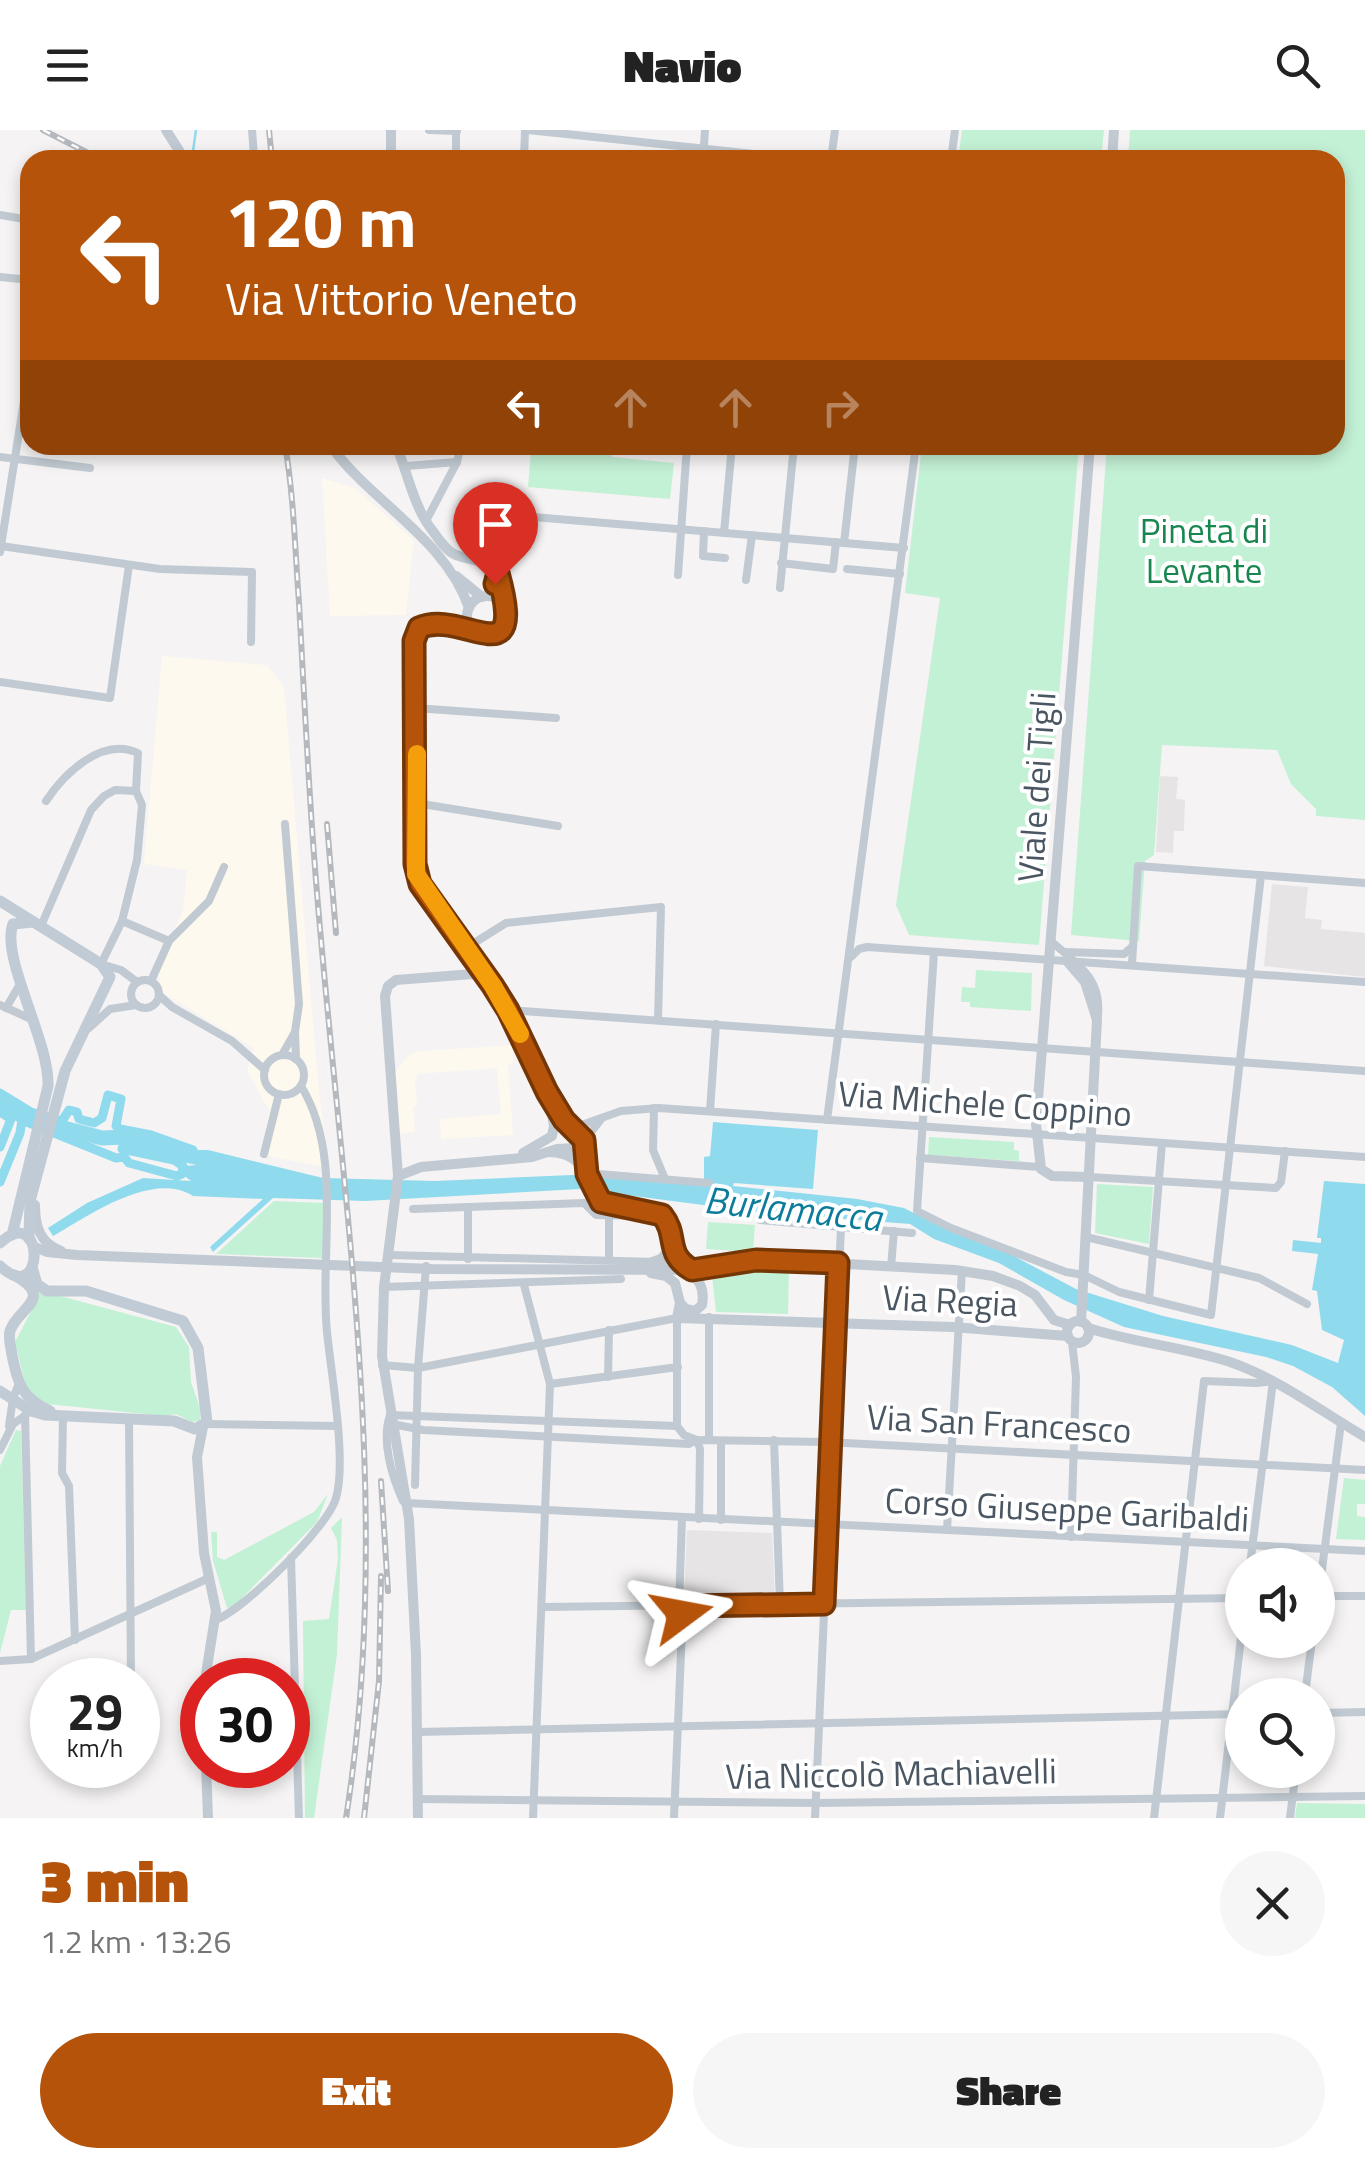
<!DOCTYPE html>
<html lang="en">
<head>
<meta charset="utf-8">
<style>
  :root { --surface:#fff; --page:#f6f6f6; --text:#222; --muted:#767676; --accent:#b45309 }
  body { margin:0; font-family:"Titillium Web",sans-serif; background:var(--page); color:var(--text); height:100vh; display:flex; flex-direction:column; font-size:38px; white-space:nowrap }
  * { box-sizing:border-box; margin:0 }
  p { font-size:32px; color:var(--muted) }
  .icon { flex:none; width:55px; height:55px; fill:none; stroke:currentColor; stroke-width:2; stroke-linecap:round; stroke-linejoin:round }
  .map { position:relative; height:1688px; overflow:hidden }
  .sheet { display:flex; flex-direction:column; background:var(--surface); flex:1 }
  .sheet>* { flex:none }
  .top-card { position:absolute; left:20px; top:20px; width:1325px; height:305px; border-radius:30px; box-shadow:0 5px 15px #0003; background:#b45309; color:#fff; overflow:hidden }
  .controls { position:absolute; left:1225px; top:1418px; display:grid; gap:20px }
  .controls a { display:grid; place-items:center; width:110px; height:110px; border-radius:50%; background:var(--surface); box-shadow:0 5px 15px #0003; font-size:50px }
  .speed { position:absolute; left:30px; top:1528px; display:flex; gap:20px; font-size:50px; font-weight:700; text-align:center }
  .speed>* { display:grid; place-content:center; width:130px; height:130px; border-radius:50%; background:var(--surface); box-shadow:0 5px 15px #0003; line-height:1 }
  .speed small { font-size:25px; font-weight:400 }
  .speed .limit { border:15px solid #d22; background:#fff; color:#111 }
  .pin { position:absolute; display:grid; place-items:center; width:85px; height:85px; color:#fff; margin:-102px -42px; border-radius:50% 50% 50% 0; rotate:-45deg; box-shadow:0 0 10px #0007 }
  .pin .icon { rotate:45deg }
  .me { position:absolute; width:110px; margin:-55px; rotate:77deg; stroke-linejoin:round; filter:drop-shadow(0 0 8px #0008) }
  .turn { display:flex; align-items:center; gap:35px; height:210px; padding:0 40px; font-size:45px }
  .turn .icon { width:130px; height:130px; stroke-width:2.5 }
  .turn b { display:block; font-size:70px; line-height:85px }
  .lanes { display:flex; align-items:center; height:95px; padding:0 40px; background:#0003; justify-content:center; gap:50px; direction:ltr }
  .lanes .off { opacity:.35 }
  .round { display:grid; place-items:center; flex:none; width:105px; height:105px; border-radius:52px; background:var(--page) }
  .head { display:flex; align-items:center; justify-content:space-between; height:170px; padding:0 40px }
  h1 { font-size:60px; font-weight:800; line-height:75px; color:var(--accent) }
  .action { display:flex; gap:20px; margin-top:auto; padding:20px 40px }
  .action a { flex:1; height:115px; border-radius:60px; background:var(--accent); color:#fff; font-size:40px; font-weight:800; line-height:115px; text-align:center }
  .action a+a { background:var(--page); color:var(--text) }
  header { display:flex; justify-content:space-between; align-items:center; height:130px; padding:0 40px; background:var(--surface); font-size:45px; font-weight:800 }
  .map>svg:first-child { display:block }
  .commercial { fill:#fdf9ef }
  .education { fill:#e6e4e5 }
  .green { fill:#c3f1d5 }
  .water { fill:#90daee }
  .lines { fill:none; stroke-linecap:round; stroke-linejoin:round }
  .stream { stroke:#90daee; stroke-width:2.5 }
  .canal { stroke:#90daee; stroke-width:9 }
  .river { stroke:#90daee; stroke-width:15 }
  .minor { stroke:#c1cad2; stroke-width:8 }
  .tertiary { stroke:#c1cad2; stroke-width:10 }
  .secondary { stroke:#c1cbd6; stroke-width:11 }
  .rail-casing { stroke:#b5b8bd; stroke-width:6 }
  .rail { stroke:#fff; stroke-width:2.5; stroke-dasharray:8; stroke-linecap:butt }
  .route-casing { stroke:#753606; stroke-width:25 }
  .route { stroke:#b45309; stroke-width:18 }
  .slow { stroke:#f59e0b; stroke-width:18 }
  .labels { text-anchor:middle; dominant-baseline:central; stroke-width:8; stroke-linejoin:round; paint-order:stroke }
  .park-label { font-size:35px; fill:#17864f; stroke:#fff }
  .street-label { font-size:35px; fill:#4a5661; stroke:#fff }
  .water-label { font-size:38px; font-style:italic; fill:#0c7c9b; stroke:#fff }
</style>
</head>
<body>
<header><svg class="icon" aria-label="menu" viewBox="0 0 24 24"><path d="M4 6h16M4 12h16M4 18h16"/></svg>Navio<svg class="icon" aria-label="search" viewBox="0 0 24 24"><circle cx="10" cy="10" r="6"/><path d="M15 15l6 6"/></svg></header>
<div class="map">
<svg width="1365" height="1688" viewBox="0 0 1365 1688">
  <rect width="100%" height="100%" fill="#f5f3f3"/>
  <g class="commercial">
    <path d="M322,348L355,358L414,410L406,485L330,486Z"/>
    <path d="M162,526L267,535L284,557L319,962L329,1038L262,1025L269,980L247,940L254,918L163,863L157,841L183,781L187,740L144,734Z"/>
    <path d="M512,915L513,933L508,934L513,1005L441,1009L440,989L501,984L497,938L418,944L415,950L417,976L413,977L415,1002L399,1003L395,942L409,925L420,921Z"/>
  </g>
  <g class="education">
    <path d="M1160,646L1178,647L1176,669L1185,670L1184,701H1174L1173,723L1156,722Z"/>
    <path d="M1272,754L1308,757L1305,788L1322,790L1321,799L1365,803V847L1264,836Z"/>
    <path d="M687,1400L772,1403L775,1467H684Z"/>
  </g>
  <g class="green">
    <path d="M962,0H1104L1101,30H958Z"/>
    <path d="M1130,0H1365V690L1316,686V679L1291,654L1277,620L1162,615L1154,725L1145,731L1139,811L1071,805L1107,315H1335V30H1128Z"/>
    <path d="M517,315H612V327L674,333L670,369L528,357L531,321L517,319Z"/>
    <path d="M922,315H1079L1039,815L909,805L896,775L940,468L905,463Z"/>
    <path d="M976,840L1032,843L1031,881L970,877V872H961L962,857L975,858Z"/>
    <path d="M929,1007L1014,1012V1020L1019,1021V1031L928,1025Z"/>
    <path d="M1097,1054L1153,1057L1149,1114L1095,1103Z"/>
    <path d="M274,1071L325,1073L323,1128L216,1124Z"/>
    <path d="M708,1092L755,1095L753,1122L706,1119Z"/>
    <path d="M759,1135L789,1136L788,1184L716,1182L712,1145Z"/>
    <path d="M34,1159L176,1197L189,1217L191,1252L201,1281L200,1290L192,1292L176,1284L165,1286L47,1274L27,1261L15,1212L37,1170Z"/>
    <path d="M16,1300L21,1301L26,1480H11L0,1523V1336Z"/>
    <path d="M1344,1348L1365,1350V1374H1357V1386L1365,1387V1410L1336,1409Z"/>
    <path d="M328,1364L317,1392L234,1476L227,1478L213,1431L211,1402H217V1427L224,1430L314,1382Z"/>
    <path d="M342,1387L337,1524L314,1688H305L303,1491L329,1489L338,1429L337,1410L331,1398Z"/>
    <path d="M1297,1673L1365,1674V1688H1295Z"/>
  </g>
  <path class="water" d="M713,992L818,1000L813,1059L734,1053L733,1056L857,1069L904,1078L941,1097L1010,1124L1076,1159L1163,1186L1292,1215L1338,1233L1344,1210L1322,1200L1317,1161L1312,1160L1318,1124L1292,1121L1293,1110L1321,1113V1108H1317L1324,1051L1365,1054V1286L1332,1257L1293,1236L1266,1227L1124,1197L1064,1170L999,1133L934,1109L910,1094L757,1082L580,1059L365,1071L273,1068L213,1122L210,1117L263,1069L193,1066C153,1040 88,1086 53,1106L48,1098L87,1073L143,1048L191,1051L182,1044L183,1036L198,1035L190,1029L193,1020H208L323,1048L435,1051L572,1045L709,1056L704,1049V1027L710,1026Z"/>
  <g class="lines">
    <path class="stream" d="M193,21L196,0"/>
    <g class="canal">
      <path d="M0,963L31,982L62,991L69,980L77,982L79,989L94,993L102,988L108,965L121,969L116,996L120,999L151,1005L193,1020L190,1029L134,1013L123,1016L122,1019L174,1030L183,1036L182,1044L177,1046L129,1033L124,1027L116,1028L22,990L20,1003L0,1052"/>
      <path d="M0,982L11,989L0,1017"/>
    </g>
    <path class="river" d="M0,975L29,989L102,1008L125,1007L206,1030"/>
    <g class="minor">
      <path d="M429,0L457,1"/>
      <path d="M528,0L811,30"/>
      <path d="M251,30L254,26L252,0"/>
      <path d="M456,30V0"/>
      <path d="M524,30L525,0"/>
      <path d="M703,30L705,0"/>
      <path d="M831,30L835,0"/>
      <path d="M951,30L955,0"/>
      <path d="M0,85L30,90"/>
      <path d="M0,147L30,150"/>
      <path d="M876,315L916,319"/>
      <path d="M0,327L90,338"/>
      <path d="M406,336L457,332"/>
      <path d="M509,385L496,374L486,375L485,383L497,388L509,385L904,418"/>
      <path d="M426,391L457,332L461,315"/>
      <path d="M704,401L703,426L725,428"/>
      <path d="M724,403L732,315"/>
      <path d="M844,413L855,315"/>
      <path d="M1,416L160,439L252,442L251,512"/>
      <path d="M0,422L30,233"/>
      <path d="M781,433L833,439L836,412"/>
      <path d="M847,439L900,444"/>
      <path d="M678,445L687,315"/>
      <path d="M746,450L752,405"/>
      <path d="M780,458L794,315"/>
      <path d="M0,552L110,568L129,435"/>
      <path d="M415,578L556,588"/>
      <path d="M46,671C64,644 102,606 138,623L136,661L142,675L137,730L122,791L101,834L121,840L137,852"/>
      <path d="M416,673L558,696"/>
      <path d="M285,694L299,874L295,902L296,929"/>
      <path d="M122,791L169,811"/>
      <path d="M41,796L91,680L104,666L115,660L136,661"/>
      <path d="M1052,812C1077,834 1102,848 1098,886"/>
      <path d="M466,818L506,793L661,777L658,890"/>
      <path d="M934,822L917,1081L951,1098L1066,1142L1084,1145L1119,1162L1211,1185L1261,745"/>
      <path d="M1066,822L1124,824L1133,816"/>
      <path d="M851,827L859,819L867,817L1365,852"/>
      <path d="M1132,834L1138,736L1365,753"/>
      <circle cx="145" cy="864" r="14"/>
      <path d="M151,851L169,811L209,771L224,737"/>
      <path d="M159,865L172,877L232,911L265,940"/>
      <path d="M0,875L31,889"/>
      <path d="M6,878L20,854"/>
      <path d="M508,880L1365,941"/>
      <path d="M89,898L110,879L136,875"/>
      <path d="M282,925L295,902"/>
      <circle cx="284" cy="945" r="20"/>
      <path d="M654,978L653,1020L665,1049"/>
      <path d="M710,981L716,894"/>
      <path d="M827,990L916,315"/>
      <path d="M573,998L621,981L659,978L1365,1027"/>
      <path d="M584,1011L602,988"/>
      <path d="M264,1024L279,964"/>
      <path d="M920,1028L1039,1037"/>
      <path d="M598,1044L709,1053"/>
      <path d="M1089,1047L1276,1058L1281,1052L1285,1021"/>
      <path d="M413,1079L584,1073L596,1085L649,1086"/>
      <path d="M760,1090L912,1103"/>
      <path d="M1086,1107L1259,1148L1307,1174"/>
      <path d="M389,1125L656,1132L677,1139"/>
      <path d="M468,1129V1077"/>
      <path d="M609,1130V1085"/>
      <path d="M891,1137L894,1101"/>
      <path d="M524,1155L550,1254L533,1688"/>
      <path d="M384,1157L621,1149"/>
      <path d="M1149,1170L1162,1013"/>
      <path d="M382,1235L418,1238L677,1188V1296L684,1305L697,1310L700,1319L699,1389"/>
      <path d="M608,1247L609,1200"/>
      <path d="M550,1254L678,1237"/>
      <path d="M25,1285L31,1529"/>
      <path d="M63,1286L62,1343L69,1356L75,1510"/>
      <path d="M129,1289L131,1550"/>
      <path d="M206,1294L336,1296"/>
      <path d="M392,1294L423,1300L689,1314L697,1310L826,1312L1365,1340"/>
      <path d="M9,1296L13,1268L18,1256"/>
      <path d="M709,1310V1187"/>
      <path d="M774,1310L780,1474"/>
      <path d="M721,1311V1390"/>
      <path d="M0,1320L13,1294L26,1285"/>
      <path d="M415,1355L418,1238L426,1136"/>
      <path d="M403,1371C392,1347 381,1311 390,1285L677,1296"/>
      <path d="M407,1373L1365,1421"/>
      <path d="M947,1400L962,1140"/>
      <path d="M1071,1407L1076,1247L1072,1212"/>
      <path d="M291,1428L299,1688"/>
      <path d="M1318,1466H1365"/>
      <path d="M1318,1470L1341,1293"/>
      <path d="M679,1476L682,1388"/>
      <path d="M542,1477L1242,1468"/>
      <path d="M215,1490C242,1482 329,1396 336,1368C347,1331 331,1243 327,1202C319,1125 344,1025 301,956"/>
      <path d="M0,1531L31,1529L209,1448"/>
      <path d="M1305,1565L1312,1510"/>
      <path d="M1318,1583L1365,1582"/>
      <path d="M418,1602L1242,1584"/>
      <path d="M418,1669L816,1673L1365,1666"/>
      <path d="M674,1688L683,1476"/>
      <path d="M815,1688L841,1097"/>
      <path d="M1154,1688L1204,1251L1257,1253L1273,1251L1250,1435"/>
      <path d="M1220,1688L1242,1499"/>
      <path d="M1290,1688L1296,1640"/>
    </g>
    <g class="tertiary">
      <path d="M166,0L185,30"/>
      <path d="M391,30V0"/>
      <path d="M1112,30L1114,0"/>
      <path d="M330,315C371,372 446,409 469,478"/>
      <path d="M396,315C407,341 413,373 429,396C436,405 445,421 456,425C493,438 500,421 502,474"/>
      <path d="M456,446L482,467"/>
      <circle cx="487" cy="486" r="20"/>
      <path d="M474,501C455,496 435,489 417,499L414,511L416,742L422,757L493,857L547,962L564,990L584,1011L587,1044"/>
      <path d="M1066,830L1085,852L1097,890L1081,1192"/>
      <path d="M548,1022C590,1023 581,1052 604,1074L662,1085C673,1098 667,1112 675,1125C687,1145 707,1147 702,1175L695,1181L686,1179L680,1173L675,1153L666,1146L651,1143"/>
      <path d="M523,1023L552,1006L554,996L550,973"/>
      <path d="M398,1046L421,1037L532,1027L557,1019L574,1018L584,1011"/>
      <path d="M1089,1047L1052,1046L1041,1039L1036,994L1090,315"/>
      <path d="M35,1075C35,1097 40,1113 61,1121"/>
      <path d="M35,1117L47,1122L77,1125L432,1139L699,1140L756,1129L955,1140L993,1146L1020,1156L1035,1165L1054,1190L1070,1195"/>
      <path d="M644,1135L661,1129L672,1117"/>
      <path d="M680,1173L677,1188L952,1197L1068,1206"/>
      <circle cx="1078" cy="1202" r="11"/>
      <path d="M1088,1198C1135,1213 1184,1217 1230,1232C1279,1249 1321,1281 1365,1307"/>
      <path d="M203,1297L197,1327L204,1423L216,1481L205,1550"/>
      <path d="M206,1635L208,1688"/>
      <path d="M418,1688L416,1525L409,1389L382,1226L384,1157L398,1046L385,866L388,856L396,850L473,844L490,852"/>
    </g>
    <g class="secondary">
      <path d="M0,771L101,834L110,847L65,941L30,1071L29,1109"/>
      <path d="M12,1105L48,956C50,912 0,827 13,794L33,792"/>
      <path d="M0,1113C45,1071 46,1179 0,1136"/>
      <path d="M14,1145C56,1169 18,1177 10,1201C8,1209 11,1217 12,1225C18,1255 22,1268 50,1281"/>
      <path d="M0,1261L31,1281L45,1285L174,1291L195,1299L207,1292L198,1218L183,1191L86,1161H47L37,1154L32,1137"/>
    </g>
    <defs>
      <g id="rail">
        <path d="M43,0L102,30"/>
        <path d="M269,0L272,30"/>
        <path d="M285,315C294,367 295,421 299,473C304,561 308,650 315,738C339,1054 396,1372 346,1688"/>
        <path d="M327,694L336,803"/>
        <path d="M381,1351L388,1461"/>
        <path d="M364,1688L379,1551L381,1446"/>
      </g>
    </defs>
    <use href="#rail" class="rail-casing"/>
    <use href="#rail" class="rail"/>
  </g>
  <g class="lines">
    <defs>
      <path id="route" d="M495,454L498,443C528,551 463,478 419,498L414,511L415,734L420,754L493,856L508,880L547,962L564,990L584,1010L587,1044L601,1072L662,1085C679,1106 664,1124 692,1140L756,1130L838,1133L824,1474L683,1476L682,1484"/>
    </defs>
    <use href="#route" class="route-casing"/>
    <use href="#route" class="route"/>
    <path class="slow" d="M417,624L416,744L493,856L520,904"/>
  </g>
  <g class="labels">
    <g class="park-label">
      <text x="1204" y="400">Pineta di<tspan x="1204" dy="40">Levante</tspan></text>
    </g>
    <g class="street-label">
      <text transform="translate(1036 657) rotate(-86)">Viale dei Tigli</text>
      <text transform="translate(985 973) rotate(4)">Via Michele Coppino</text>
      <text transform="translate(950 1170) rotate(3)">Via Regia</text>
      <text transform="translate(999 1293) rotate(3)">Via San Francesco</text>
      <text transform="translate(1067 1379) rotate(3)">Corso Giuseppe Garibaldi</text>
      <text transform="translate(891 1643) rotate(-1)">Via Niccolò Machiavelli</text>
    </g>
    <g class="water-label">
      <text transform="translate(793 1078) rotate(6)">Burlamacca</text>
    </g>
  </g>
</svg>
<div class="controls">
<a><svg class="icon" aria-label="sound" viewBox="0 0 24 24"><path d="M4 9h4l5-4v14l-5-4H4zM17 9q2 3 0 6"/></svg></a>
<a><svg class="icon" aria-label="search" viewBox="0 0 24 24"><circle cx="10" cy="10" r="6"/><path d="M15 15l6 6"/></svg></a>
</div>
<div class="speed"><div>29<small>km/h</small></div><div class="limit">30</div></div>
<div class="pin" style="left:495px;top:454px;background:#d93025"><svg class="icon" aria-label="arrive" viewBox="0 0 24 24"><path d="M6 21V4h12l-3 4 3 4H6"/></svg></div>
<svg class="me" style="left:682px;top:1484px" viewBox="-20 -20 40 40"><path d="M0-17L14 15 0 8-14 15z" fill="#b45309" stroke="#fff" stroke-width="4"/></svg>
<div class="top-card">
<div class="turn"><svg class="icon" aria-label="left" viewBox="0 0 24 24"><path d="M17 20v-9H6M10 6l-5 5 5 5"/></svg><div><b>120 m</b>Via Vittorio Veneto</div></div>
<div class="lanes"><svg class="icon" aria-label="left" viewBox="0 0 24 24"><path d="M17 20v-9H6M10 6l-5 5 5 5"/></svg><svg class="icon off" aria-label="ahead" viewBox="0 0 24 24"><path d="M12 20V5M6 11l6-6 6 6"/></svg><svg class="icon off" aria-label="ahead" viewBox="0 0 24 24"><path d="M12 20V5M6 11l6-6 6 6"/></svg><svg class="icon off" aria-label="right" viewBox="0 0 24 24"><path d="M7 20v-9h11M14 6l5 5-5 5"/></svg></div>
</div>
</div>
<section class="sheet">
<div class="head"><div><h1>3 min</h1><p>1.2 km · 13:26</p></div><a class="round"><svg class="icon" aria-label="close" viewBox="0 0 24 24"><path d="M6 6l12 12M18 6L6 18"/></svg></a></div>
<div class="action"><a>Exit</a><a>Share</a></div>
</section>
</body>
</html>
